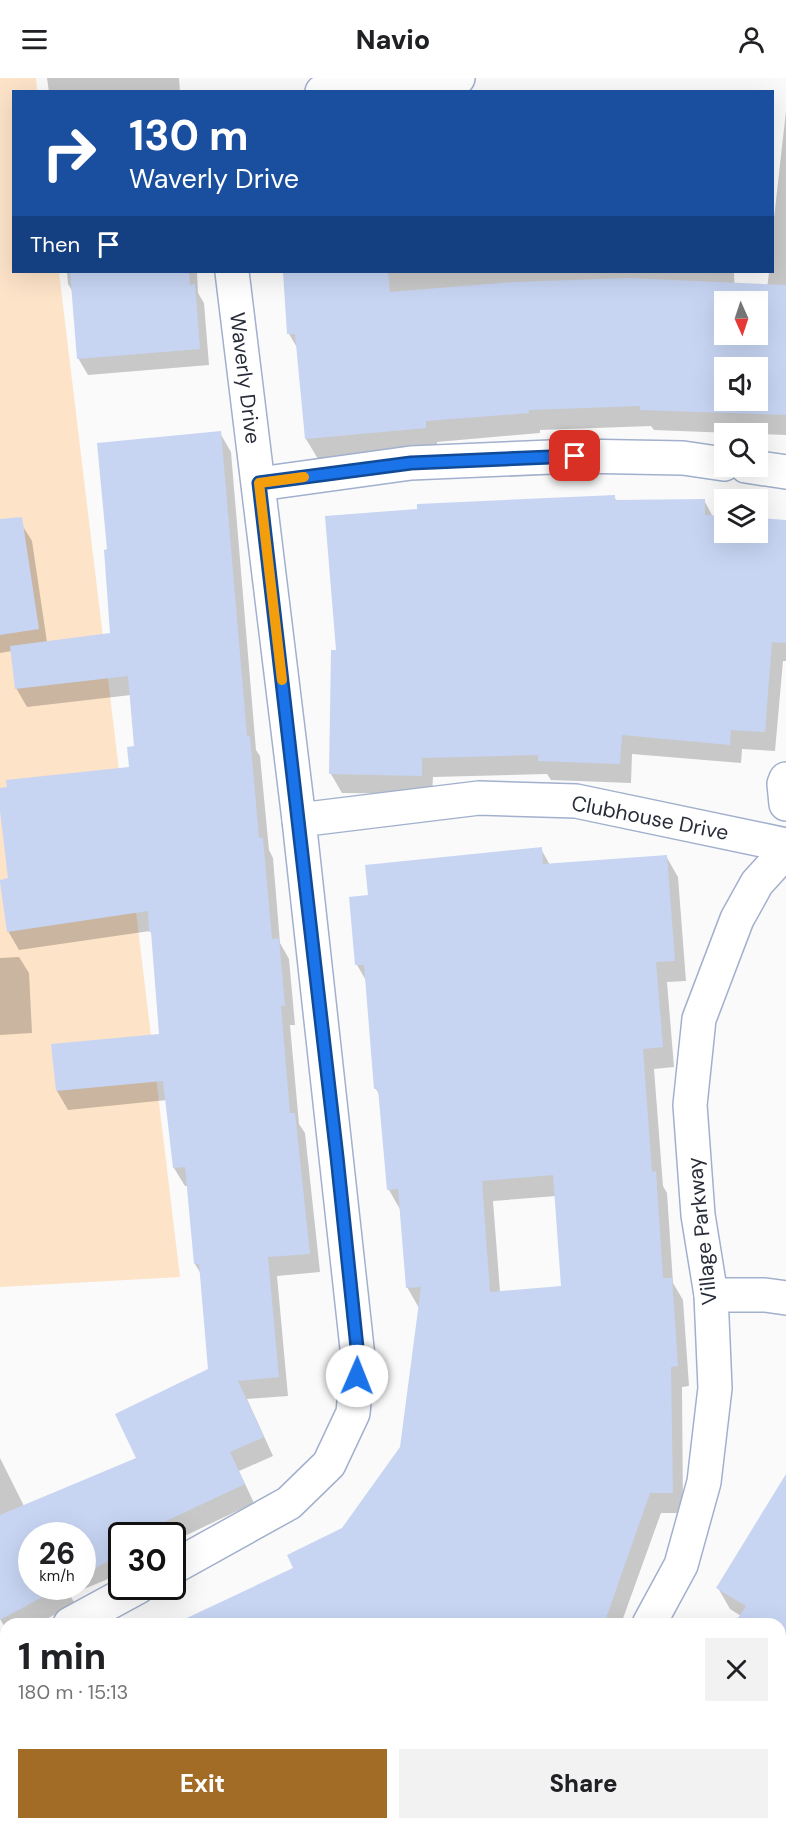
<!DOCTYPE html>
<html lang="en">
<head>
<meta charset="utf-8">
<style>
  :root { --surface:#fff; --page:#f2f2f2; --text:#202124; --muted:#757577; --accent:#a26b26 }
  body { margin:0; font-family:"DM Sans",sans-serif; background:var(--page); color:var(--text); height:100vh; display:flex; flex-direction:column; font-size:22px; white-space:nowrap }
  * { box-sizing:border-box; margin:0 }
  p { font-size:20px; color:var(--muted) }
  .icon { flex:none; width:33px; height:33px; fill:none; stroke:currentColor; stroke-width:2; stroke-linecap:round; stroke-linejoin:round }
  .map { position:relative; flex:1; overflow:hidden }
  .side { position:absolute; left:0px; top:1540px; width:786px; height:212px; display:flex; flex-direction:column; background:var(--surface); border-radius:18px 18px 0 0; box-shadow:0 6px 24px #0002 }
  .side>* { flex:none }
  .hud { position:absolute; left:12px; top:12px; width:762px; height:183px; border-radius:0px; box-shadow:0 6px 24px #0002; background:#1a4fa0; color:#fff; overflow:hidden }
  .needle { width:39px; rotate:177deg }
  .fabs { position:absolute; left:714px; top:213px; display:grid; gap:12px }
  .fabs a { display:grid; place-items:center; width:54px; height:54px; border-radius:0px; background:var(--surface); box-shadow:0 6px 24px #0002; font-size:30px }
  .speed { position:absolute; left:18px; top:1444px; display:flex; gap:12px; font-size:30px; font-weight:700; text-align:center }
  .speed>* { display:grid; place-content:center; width:78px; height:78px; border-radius:50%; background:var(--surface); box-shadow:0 6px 24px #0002; line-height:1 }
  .speed small { font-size:15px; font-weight:400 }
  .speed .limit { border:3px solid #111; border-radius:9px; background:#fff; color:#111 }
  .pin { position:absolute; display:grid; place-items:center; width:51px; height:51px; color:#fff; margin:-26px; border-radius:12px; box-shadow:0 3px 9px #0006 }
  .me { position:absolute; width:66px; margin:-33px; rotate:1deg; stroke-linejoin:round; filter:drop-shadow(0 0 4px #0008) }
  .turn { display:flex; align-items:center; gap:21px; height:126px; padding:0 18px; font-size:27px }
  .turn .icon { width:78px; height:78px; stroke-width:2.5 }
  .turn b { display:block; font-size:42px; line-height:51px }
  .then { display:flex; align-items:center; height:57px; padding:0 18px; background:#0003; gap:12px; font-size:22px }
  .round { display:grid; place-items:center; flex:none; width:63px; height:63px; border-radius:0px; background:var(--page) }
  .summary { display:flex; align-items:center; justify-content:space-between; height:102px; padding:0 18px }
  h1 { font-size:36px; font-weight:800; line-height:45px }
  .cta { display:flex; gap:12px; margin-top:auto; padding:12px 18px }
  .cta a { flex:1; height:69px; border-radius:0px; background:var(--accent); color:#fff; font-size:24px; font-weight:800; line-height:69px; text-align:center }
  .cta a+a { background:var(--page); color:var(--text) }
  header { display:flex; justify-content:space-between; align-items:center; height:78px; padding:0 18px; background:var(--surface); font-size:27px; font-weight:800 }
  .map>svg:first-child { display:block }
  .green { fill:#fde3c8 }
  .shadow { fill:#0003; fill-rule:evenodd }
  .building { fill:#c7d5f3; fill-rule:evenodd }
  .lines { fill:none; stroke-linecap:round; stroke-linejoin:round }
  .minor-casing { stroke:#a2b0cd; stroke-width:36 }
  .minor { stroke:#fff; stroke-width:33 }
  .route-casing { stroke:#114b97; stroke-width:15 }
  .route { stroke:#1a73e8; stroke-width:10 }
  .slow { stroke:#f59e0b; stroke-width:10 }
  .labels { text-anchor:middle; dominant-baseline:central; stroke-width:6; stroke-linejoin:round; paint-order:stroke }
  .street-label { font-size:21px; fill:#282d39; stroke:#fff }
</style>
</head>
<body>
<header><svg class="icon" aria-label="menu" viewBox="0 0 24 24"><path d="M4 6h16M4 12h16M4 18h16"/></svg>Navio<svg class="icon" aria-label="person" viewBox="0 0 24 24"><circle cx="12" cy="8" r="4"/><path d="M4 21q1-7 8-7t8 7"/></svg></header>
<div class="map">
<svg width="786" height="1751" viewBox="0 0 786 1751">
  <rect width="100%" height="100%" fill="#fafafa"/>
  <path class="green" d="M0,0H36L37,13L14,14V194H59L180,1199L0,1209Z"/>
  <g class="shadow">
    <path d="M47,0H179L180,14H49Z"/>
    <path d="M786,33V357L654,352L651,348L540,352V355L437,364V371L318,381L306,361L298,271L289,256L285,194H734L735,224H724V256L762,255L769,194H772V158ZM724,290H758V322H724Z"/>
    <path d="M67,194H197L198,215L204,225L209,287L88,297L78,280L73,214L68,206Z"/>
    <path d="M220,355L231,374L256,672L260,678L269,772L273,780L280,865L289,881L295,947H290L299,1046L305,1055L320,1194L277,1198L288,1318L247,1321L273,1378L239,1393L254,1425L172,1464V1458H122V1495L70,1517L75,1526L37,1546H6V1551L0,1541V1380L24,1428L138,1380L209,1292L201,1196L195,1186L188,1108H185L174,1090L167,1022L68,1032L57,1013L53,967L160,958L153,858L150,853L19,872L8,853L9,802L0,712L130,690L135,670L131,617L27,629L16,610L12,573L0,575V450L22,447L32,463L47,564L112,556ZM32,1458H82V1509H32Z"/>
    <path d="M614,419L617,423L704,422L713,439H724V454H758V441L786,443V583H783L775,673L742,671L741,685L632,676L631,705L551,702L547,696L433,699L432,716L342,715L331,696L338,573Z"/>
    <path d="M541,771L550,787L666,778L678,799L686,903L667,904L674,989L654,991L663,1108L667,1115L673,1205L683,1222L689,1308L682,1309L683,1435H661L621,1546H179L295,1490L343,1452L402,1369L419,1230L407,1209L401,1133L389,1112L381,1019L376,1011L367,904L357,887L370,818ZM556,1118L562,1210L500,1214L493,1123Z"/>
    <path d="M19,879L29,895L32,955L0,957V880Z"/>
    <path d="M786,1448V1751H552L559,1746H780V1546H736L741,1538L730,1531L718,1510Z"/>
    <path d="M0,1743L4,1751H0Z"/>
    <path d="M93,1746H416L406,1751H96Z"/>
  </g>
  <g class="building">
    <path d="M70,194H189L190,207L195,206L200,271L77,281Z"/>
    <path d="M283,194H388L390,214L514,204L628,200L786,207V337L640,332V328L529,332V335L426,343V350L305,361L295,256H287ZM724,224H758V256H724ZM724,290H758V322H724Z"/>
    <path d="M221,353L247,658H250L259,760H263L272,861L279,860L285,928H281L290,1035H295L310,1176L268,1179L279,1299L238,1303L264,1359L230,1374L245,1406L147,1452L150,1458H122V1476L82,1497V1458H32V1509H61L0,1542V1437L136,1380L115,1336L208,1291L199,1186H194L185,1089L173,1090L163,1003L56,1013L51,966L159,956L151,854H149L148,833L7,854L0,804V802L8,800L0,733V710L7,709L6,702L129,689L127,669L134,668L128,598L15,611L10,568L110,555L104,472L107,471L97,365Z"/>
    <path d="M615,417V422L705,421V437L724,438V454H758V440L786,442V565L772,564L765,654L731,652L730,667L622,657L620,686L538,683V677L422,680V698L329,696L331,572H336L325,438L417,431V426Z"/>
    <path d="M22,439L39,551L0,557V441Z"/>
    <path d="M542,769L543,786L667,777L675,883L656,884L663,969L643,971L652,1094L656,1093L663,1200H672L678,1288L671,1289L673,1415H650L604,1546H174L293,1490L287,1477L342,1450L400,1369L421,1209L406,1210L398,1111L387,1112L378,1011H374L364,887H355L349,819L368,817L365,787ZM553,1097L561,1208L490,1214L482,1103Z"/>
    <path d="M786,1396V1553L780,1549V1546H734L746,1528L716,1510Z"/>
  </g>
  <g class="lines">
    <defs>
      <g id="minor">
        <path d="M322,14L375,11L458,0"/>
        <path d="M746,388L786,394"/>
        <path d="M259,406L411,385L575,378L683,380L724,386"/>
        <path d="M786,701L784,706L786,726"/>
        <path d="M299,742L479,720L576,723L786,767"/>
        <path d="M711,1217H765L786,1220"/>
        <path d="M172,1490L289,1425L329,1386L353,1335L358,1279L299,742L232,194"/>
        <path d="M70,1546L138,1509"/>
        <path d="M649,1546L681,1487L704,1404L715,1310L711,1217L698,1137L690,1027L699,941L737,841L757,805L786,773"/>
        <path d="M0,1586L6,1582"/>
        <path d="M0,1653L6,1664"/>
        <path d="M52,1746L55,1751"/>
        <path d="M437,1751L446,1746"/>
      </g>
    </defs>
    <use href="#minor" class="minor-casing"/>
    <use href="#minor" class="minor"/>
  </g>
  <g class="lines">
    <defs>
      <path id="route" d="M357,1298L358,1279L337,1079L259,405L411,385L575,378"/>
    </defs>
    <use href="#route" class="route-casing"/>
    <use href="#route" class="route"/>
    <path class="slow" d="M282,602L259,405L304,399"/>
  </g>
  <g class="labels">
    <g class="street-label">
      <text transform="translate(245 300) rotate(83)">Waverly Drive</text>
      <text transform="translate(650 740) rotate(11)">Clubhouse Drive</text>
      <text transform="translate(702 1153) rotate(-96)">Village Parkway</text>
    </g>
  </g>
</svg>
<div class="fabs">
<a><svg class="needle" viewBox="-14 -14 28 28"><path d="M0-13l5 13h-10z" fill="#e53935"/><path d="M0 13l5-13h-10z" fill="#757577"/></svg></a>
<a><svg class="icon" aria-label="sound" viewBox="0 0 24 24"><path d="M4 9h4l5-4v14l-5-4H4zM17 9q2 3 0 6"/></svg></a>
<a><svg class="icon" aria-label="search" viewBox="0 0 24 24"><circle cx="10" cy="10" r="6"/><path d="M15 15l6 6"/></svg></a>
<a><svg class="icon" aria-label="layers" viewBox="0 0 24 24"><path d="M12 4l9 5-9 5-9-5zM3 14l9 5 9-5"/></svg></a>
</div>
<div class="speed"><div>26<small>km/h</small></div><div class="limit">30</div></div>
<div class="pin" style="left:575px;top:378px;background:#d93025"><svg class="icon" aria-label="arrive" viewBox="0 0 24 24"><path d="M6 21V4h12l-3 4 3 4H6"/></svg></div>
<svg class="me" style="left:357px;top:1298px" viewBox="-20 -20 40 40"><circle r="19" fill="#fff"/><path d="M0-13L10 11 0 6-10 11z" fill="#1a73e8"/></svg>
<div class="hud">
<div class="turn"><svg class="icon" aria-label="right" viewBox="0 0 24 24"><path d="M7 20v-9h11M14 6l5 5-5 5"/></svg><div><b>130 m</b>Waverly Drive</div></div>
<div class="then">Then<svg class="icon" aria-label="arrive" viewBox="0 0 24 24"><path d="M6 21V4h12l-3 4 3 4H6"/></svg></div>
</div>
<section class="side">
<div class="summary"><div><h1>1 min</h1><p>180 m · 15:13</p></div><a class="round"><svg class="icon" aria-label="close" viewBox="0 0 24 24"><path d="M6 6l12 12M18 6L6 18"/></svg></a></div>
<div class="cta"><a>Exit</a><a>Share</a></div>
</section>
</div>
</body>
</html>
